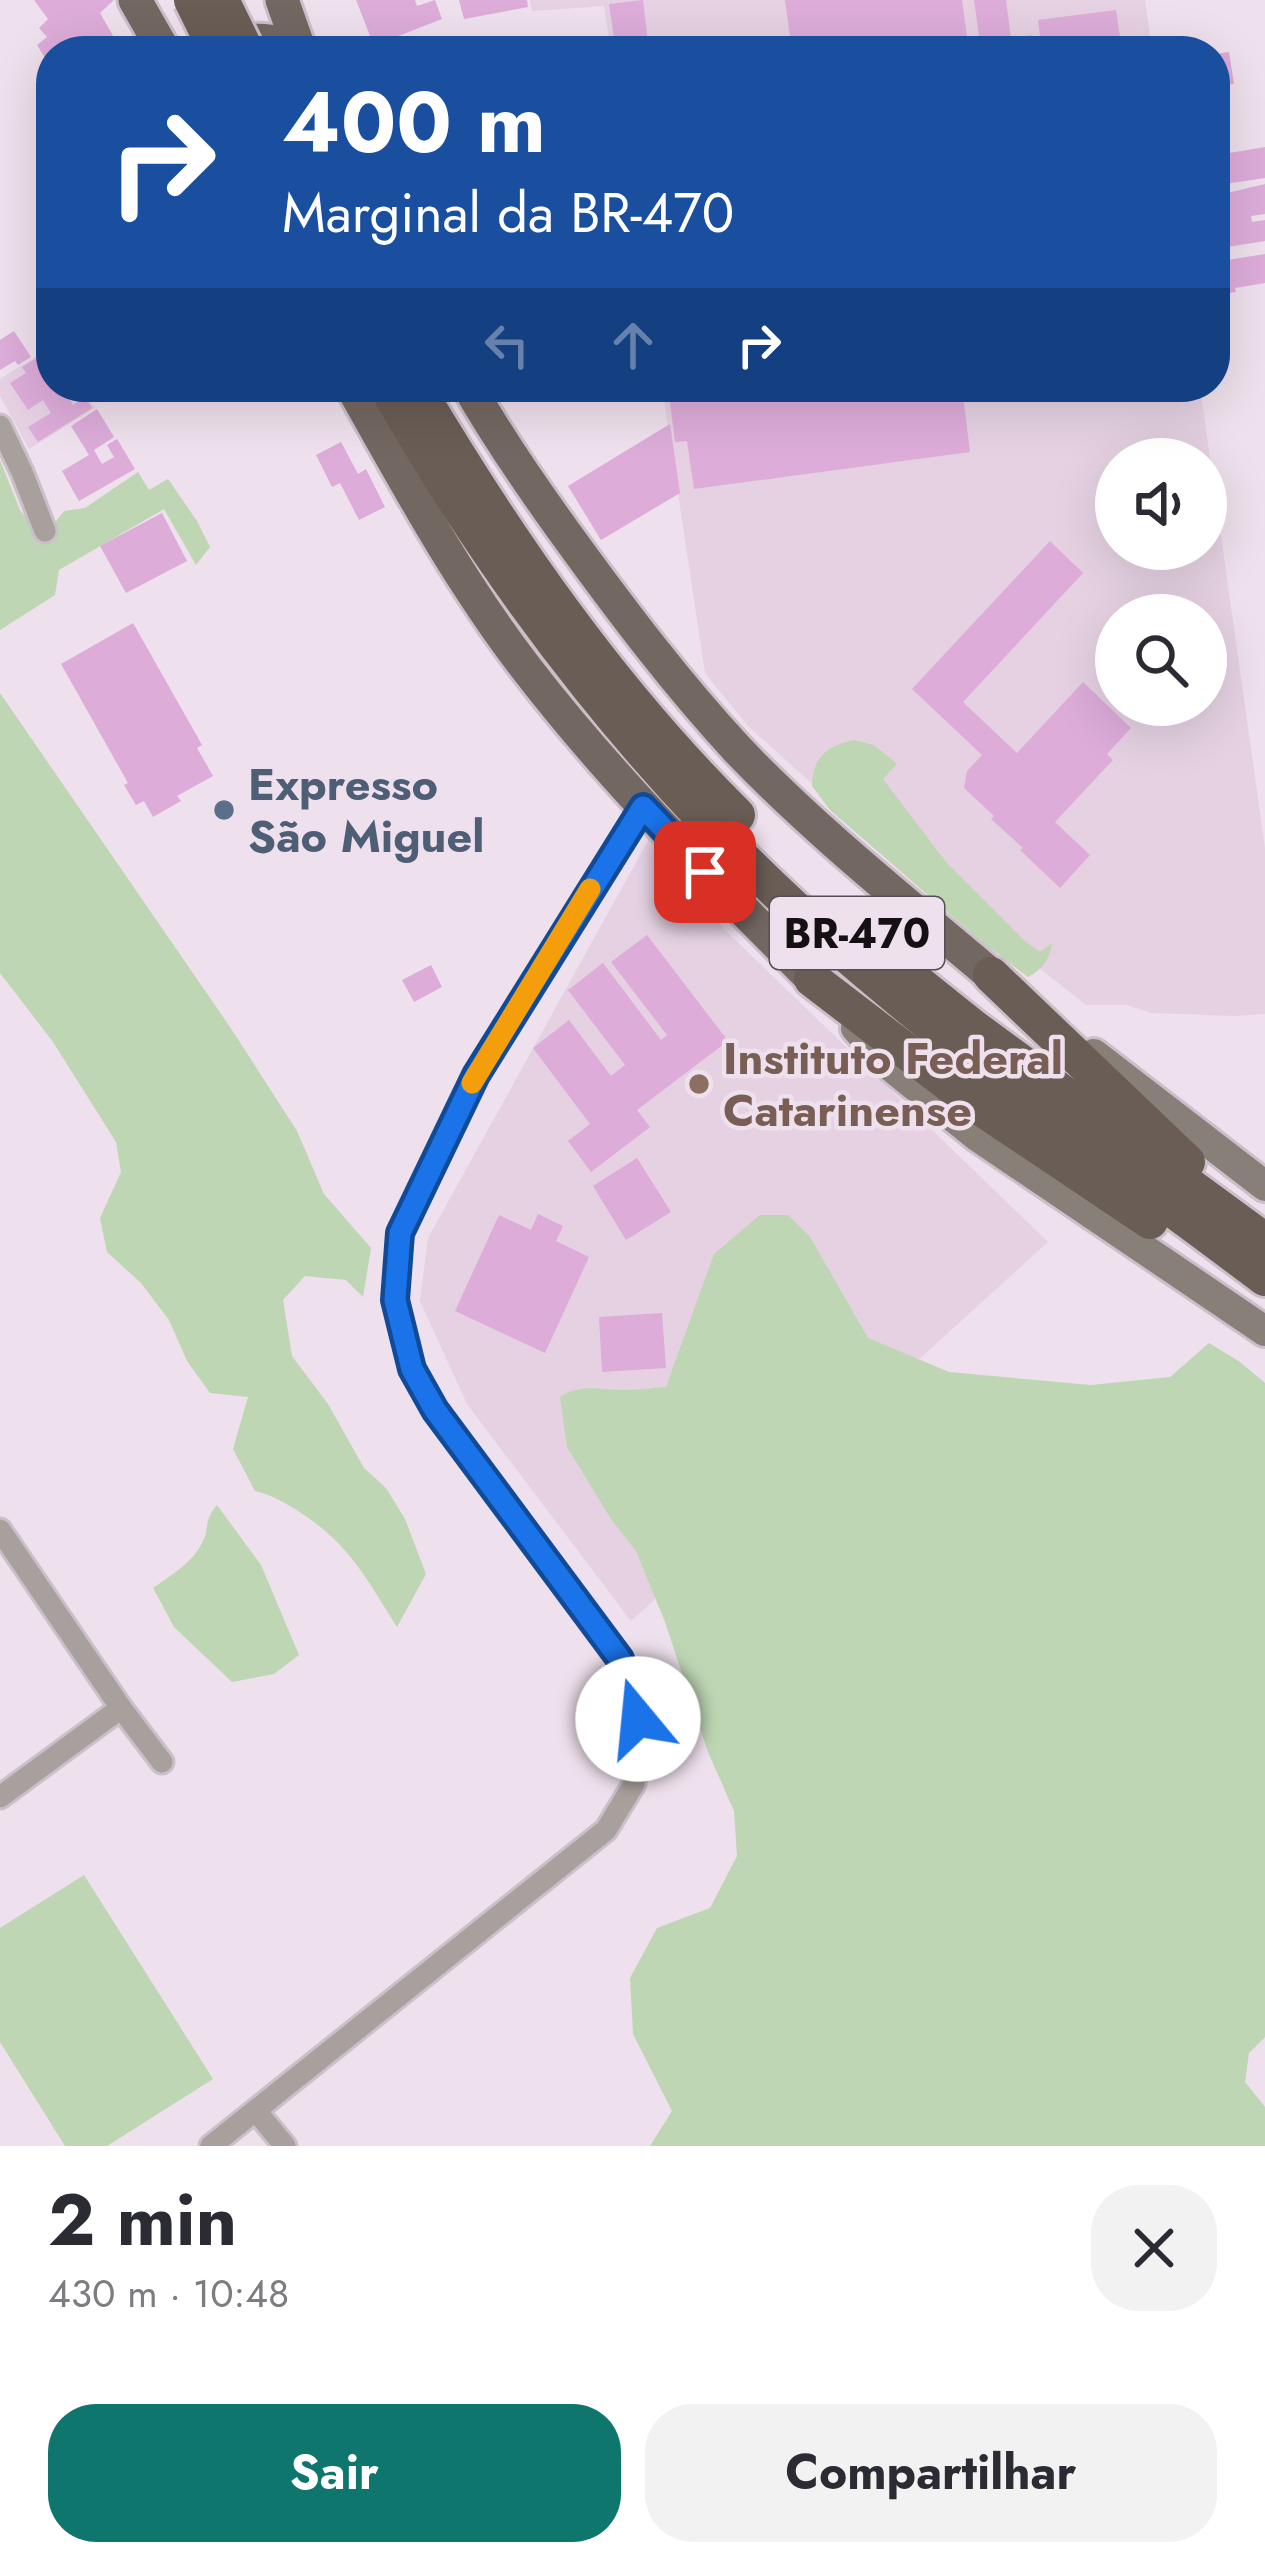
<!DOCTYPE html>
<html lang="pt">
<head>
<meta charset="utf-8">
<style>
  :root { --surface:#fff; --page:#f2f2f3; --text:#2b2b33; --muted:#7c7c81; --accent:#0f766e }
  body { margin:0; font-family:Jost,sans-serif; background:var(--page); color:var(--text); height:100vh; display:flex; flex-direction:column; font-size:45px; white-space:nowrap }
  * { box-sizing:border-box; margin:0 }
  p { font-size:39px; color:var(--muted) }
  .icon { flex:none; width:66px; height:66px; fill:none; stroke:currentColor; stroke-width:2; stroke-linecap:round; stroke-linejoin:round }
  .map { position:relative; height:2146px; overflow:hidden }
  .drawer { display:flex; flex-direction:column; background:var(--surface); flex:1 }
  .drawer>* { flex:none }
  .banner { position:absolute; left:36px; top:36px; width:1194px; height:366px; border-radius:48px; box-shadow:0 12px 48px #0002; background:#1a4fa0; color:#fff; overflow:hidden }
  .fabs { position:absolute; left:1095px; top:438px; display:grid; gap:24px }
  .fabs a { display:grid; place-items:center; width:132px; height:132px; border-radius:50%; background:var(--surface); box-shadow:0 12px 48px #0002; font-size:60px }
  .pin { position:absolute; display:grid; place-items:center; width:102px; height:102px; color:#fff; margin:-51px; border-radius:24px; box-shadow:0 6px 18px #0006 }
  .me { position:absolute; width:132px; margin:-66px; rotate:343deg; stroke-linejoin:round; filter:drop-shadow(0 0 9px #0008) }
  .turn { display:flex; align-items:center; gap:42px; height:252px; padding:0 48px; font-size:54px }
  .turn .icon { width:156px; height:156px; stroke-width:2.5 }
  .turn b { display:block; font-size:84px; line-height:102px }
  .lanes { display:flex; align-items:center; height:114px; padding:0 48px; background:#0003; justify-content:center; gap:60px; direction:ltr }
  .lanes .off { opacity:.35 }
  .round { display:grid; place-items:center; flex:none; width:126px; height:126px; border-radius:48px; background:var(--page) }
  .summary { display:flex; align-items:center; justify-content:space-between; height:204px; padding:0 48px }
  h1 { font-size:72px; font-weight:700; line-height:90px }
  .action { display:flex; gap:24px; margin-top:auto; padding:24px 48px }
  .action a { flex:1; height:138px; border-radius:48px; background:var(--accent); color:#fff; font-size:48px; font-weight:700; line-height:138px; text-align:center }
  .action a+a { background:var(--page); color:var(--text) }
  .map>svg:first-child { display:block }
  .built { fill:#e5d1e2; fill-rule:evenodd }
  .green { fill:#bed6b3 }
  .building { fill:#ddacd9 }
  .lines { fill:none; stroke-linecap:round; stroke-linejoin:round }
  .minor-casing { stroke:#cbbfc9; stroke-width:27 }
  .secondary-casing { stroke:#cbbfc9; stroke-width:36 }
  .primary-casing { stroke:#cbbfc9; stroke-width:39 }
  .trunk-casing { stroke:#cbbfc9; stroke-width:42 }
  .minor { stroke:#a7a09c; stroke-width:21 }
  .secondary { stroke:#897f79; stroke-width:30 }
  .primary { stroke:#736761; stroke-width:33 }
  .trunk { stroke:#6a5d56; stroke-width:36 }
  .trunk-bridge-casing { stroke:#cbbfc9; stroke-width:42; stroke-linecap:butt }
  .trunk-bridge { stroke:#6a5d56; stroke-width:36 }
  .route-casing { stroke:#114b97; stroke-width:30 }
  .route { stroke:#1a73e8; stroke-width:21 }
  .slow { stroke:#f59e0b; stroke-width:21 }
  .service-dot { fill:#5c6f8a; stroke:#eee0ec; stroke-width:4.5 }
  .education-dot { fill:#8d6e63; stroke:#eee0ec; stroke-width:4.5 }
  .labels { text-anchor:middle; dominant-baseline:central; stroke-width:9; stroke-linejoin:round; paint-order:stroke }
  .shield { fill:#eee0ec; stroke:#554e54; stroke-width:3 }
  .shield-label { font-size:42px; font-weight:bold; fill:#141013 }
  .service-label { font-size:45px; font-weight:bold; fill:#4e5e75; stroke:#eee0ec; text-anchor:start }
  .education-label { font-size:45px; font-weight:bold; fill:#785e54; stroke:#eee0ec; text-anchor:start }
</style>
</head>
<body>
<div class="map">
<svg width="1265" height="2146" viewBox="0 0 1265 2146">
  <rect width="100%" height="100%" fill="#eee0ec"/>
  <g class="built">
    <path d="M530,0H1145L1152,51H611L604,6L532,11Z"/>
    <path d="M51,347V387H82L95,408L29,449L0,396V379Z"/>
    <path d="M662,387H1200L1265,848V1014L1234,1016L1151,1013L1127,1005H1086L858,825L748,726L705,673ZM1116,459H1206V549H1116ZM1116,615H1206V705H1116Z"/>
    <path d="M649,839L726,931L1048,1242L631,1621L467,1404L420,1301L428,1238Z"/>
  </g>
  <g class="green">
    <path d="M0,460L20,510L38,534L54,524L64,511L85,508L138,472L149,490L168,479L197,521L210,547L196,565L164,509L59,570L55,595L0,630Z"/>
    <path d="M0,693L230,1027L297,1131L324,1194L371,1248L363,1297L346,1280L305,1276L283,1300L292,1356L328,1404L364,1468L386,1488L405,1519L426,1574L397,1627C366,1578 349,1543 298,1511C284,1502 272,1495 255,1491L233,1449L248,1397L210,1393L187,1361L169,1320L141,1283L107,1252L100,1218L121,1172L116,1142L53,1042L0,973Z"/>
    <path d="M854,740L874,745L897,764L883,779L946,862L1027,943L1040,952L1052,943C1049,960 1044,968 1028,977L983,943L830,810L812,786C813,757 826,746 854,740Z"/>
    <path d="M760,1215H788L810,1237L868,1338L949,1372L1091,1385L1170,1377L1209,1343L1240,1362L1265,1383V2037L1249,2053L1245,2082L1265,2107V2146H650L672,2111L633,2034L630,1978L657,1928L710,1908L737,1856L734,1811L708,1752L665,1622L636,1551L611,1519L567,1447L560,1397C581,1383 599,1390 623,1390C637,1390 652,1388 666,1387L714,1254Z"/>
    <path d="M217,1505L261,1565L299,1655L274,1674L232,1682L174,1627L153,1588C170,1576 194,1562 203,1541C210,1526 203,1522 217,1505Z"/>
    <path d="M84,1875L213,2079L107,2146H65L0,2042V1928Z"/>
  </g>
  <g class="building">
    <path d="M34,0H114L100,13L116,41L99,51H51V67L37,45L47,37L39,28L48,19Z"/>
    <path d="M356,0H415L417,6L435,0L442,19L393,38L399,51H376Z"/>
    <path d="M459,0H527L528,7L464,19Z"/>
    <path d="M643,0L649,51H616L609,4Z"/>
    <path d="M785,0H962L969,51H792Z"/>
    <path d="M974,0H1006L1011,38L1032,35L1035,51H981Z"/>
    <path d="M1116,10L1122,51H1042L1038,20Z"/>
    <path d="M1229,52L1234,84L1215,87V54Z"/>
    <path d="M1265,147V178L1225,184L1221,162L1230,161L1229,153Z"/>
    <path d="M1265,184V214L1251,216L1252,222L1265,220V241L1215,249V228L1220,227L1215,196Z"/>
    <path d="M1265,254V283L1235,288L1236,292L1215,295V262Z"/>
    <path d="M14,331L31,357L18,365L15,361L0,370V340Z"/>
    <path d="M51,349V387H72L65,391L73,405L85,397L92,408L38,442L28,427L51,413L43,400L28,410L10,383L26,373L22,367Z"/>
    <path d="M668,387H962L970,452L694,489L687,441L675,442Z"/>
    <path d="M97,409L114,437L94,450L102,464L114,457L107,445L117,439L135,469L79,501L62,471L89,455L71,426Z"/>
    <path d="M670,424L680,493L601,540L568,486Z"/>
    <path d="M341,442L358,474L366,469L385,507L359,520L340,483L332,487L316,455Z"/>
    <path d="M162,513L187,561L126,593L100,546Z"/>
    <path d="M1050,541L1083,573L963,702L1017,753L1083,682L1131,728L1107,754L1113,760L1055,822L1090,855L1060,888L1020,850L1023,848L991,819L994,816L964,788L967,771L982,755L912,689Z"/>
    <path d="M133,623L202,745L197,748L213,776L177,796L181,801L153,817L144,801L136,805L124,785L128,783L61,664Z"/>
    <path d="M647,935L728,1041L637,1110L650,1127L591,1172L568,1141L590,1124L533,1048L569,1020L611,1076L625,1065L568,990L603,963L661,1040L667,1035L611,962Z"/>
    <path d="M431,965L442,987L414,1002L402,980Z"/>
    <path d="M637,1158L671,1212L626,1240L593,1186Z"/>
    <path d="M538,1214L563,1226L556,1241L589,1257L545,1353L455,1311L499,1215L531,1230Z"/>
    <path d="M662,1313L666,1368L602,1372L599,1317Z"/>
  </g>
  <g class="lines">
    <defs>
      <g id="minor">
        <path d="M0,426L22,472L45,531"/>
        <path d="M0,1530L121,1708L162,1762"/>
        <path d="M0,1797L121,1708"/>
        <path d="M256,2111L285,2146"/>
        <path d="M211,2146L606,1830L634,1784L638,1719L620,1659L435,1410L412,1369L395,1300L400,1233L475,1075L643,807"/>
      </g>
      <g id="secondary">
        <path d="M856,1028L893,1068L977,1136L1265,1331"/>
        <path d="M1094,1054L1265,1186"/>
      </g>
      <g id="primary">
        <path d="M135,0L164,51"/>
        <path d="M282,0L300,51"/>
        <path d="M225,51C248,34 272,41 298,46"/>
        <path d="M352,387C406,483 459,581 526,668C612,780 712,879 812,979"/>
        <path d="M469,387C501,443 538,496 576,548C627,618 678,685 737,749C815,831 905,902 991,975"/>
      </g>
      <g id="trunk">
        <path d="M387,387C506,597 658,792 841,950C976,1067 1122,1171 1265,1278"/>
        <path d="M416,387C507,540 610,690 737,815"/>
        <path d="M904,972L974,1028L1265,1241"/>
        <path d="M991,975L1187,1162"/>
        <path d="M812,979L974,1103L1150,1221"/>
      </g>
    </defs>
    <use href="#minor" class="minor-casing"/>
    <use href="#secondary" class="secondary-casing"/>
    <use href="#primary" class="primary-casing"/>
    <use href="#trunk" class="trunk-casing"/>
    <use href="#minor" class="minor"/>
    <use href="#secondary" class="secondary"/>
    <use href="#primary" class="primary"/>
    <use href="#trunk" class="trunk"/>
    <defs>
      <g id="trunk-bridge">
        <path d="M192,0L217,51"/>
        <path d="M221,0L246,51"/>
      </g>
    </defs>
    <use href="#trunk-bridge" class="trunk-bridge-casing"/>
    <use href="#trunk-bridge" class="trunk-bridge"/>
  </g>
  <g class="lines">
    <defs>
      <path id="route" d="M638,1719L620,1659L435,1410L412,1369L395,1300L400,1233L476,1075L643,807L705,872"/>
    </defs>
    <use href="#route" class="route-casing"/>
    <use href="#route" class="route"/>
    <path class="slow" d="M472,1083L590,889"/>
  </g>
  <circle class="service-dot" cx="224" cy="810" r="12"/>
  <circle class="education-dot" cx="699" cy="1084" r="12"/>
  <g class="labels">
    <rect class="shield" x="770" y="897" width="174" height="72" rx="9"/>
    <g class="shield-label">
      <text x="857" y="933">BR-470</text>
    </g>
    <g class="service-label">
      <text x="248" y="784">Expresso<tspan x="248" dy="52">São Miguel</tspan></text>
    </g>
    <g class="education-label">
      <text x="723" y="1058">Instituto Federal<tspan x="723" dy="52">Catarinense</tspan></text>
    </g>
  </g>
</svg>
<div class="fabs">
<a><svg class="icon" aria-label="sound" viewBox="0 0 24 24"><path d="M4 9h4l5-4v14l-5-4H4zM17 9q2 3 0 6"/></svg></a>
<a><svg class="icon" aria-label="search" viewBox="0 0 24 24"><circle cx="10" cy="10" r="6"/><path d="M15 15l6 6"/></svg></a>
</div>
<div class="pin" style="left:705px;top:872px;background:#d93025"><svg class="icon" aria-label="arrive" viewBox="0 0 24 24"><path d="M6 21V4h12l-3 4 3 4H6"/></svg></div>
<svg class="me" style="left:638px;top:1719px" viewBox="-20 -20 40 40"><circle r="19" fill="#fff"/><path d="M0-13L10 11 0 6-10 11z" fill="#1a73e8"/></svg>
<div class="banner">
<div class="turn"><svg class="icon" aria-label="right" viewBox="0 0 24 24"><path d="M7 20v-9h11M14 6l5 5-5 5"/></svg><div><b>400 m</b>Marginal da BR-470</div></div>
<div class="lanes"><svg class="icon off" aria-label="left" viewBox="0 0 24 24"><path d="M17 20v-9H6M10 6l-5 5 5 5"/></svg><svg class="icon off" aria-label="ahead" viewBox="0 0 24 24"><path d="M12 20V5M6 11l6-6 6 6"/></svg><svg class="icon" aria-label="right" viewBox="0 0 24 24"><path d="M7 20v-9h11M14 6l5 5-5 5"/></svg></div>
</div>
</div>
<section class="drawer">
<div class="summary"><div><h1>2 min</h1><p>430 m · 10:48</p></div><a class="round"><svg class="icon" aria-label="close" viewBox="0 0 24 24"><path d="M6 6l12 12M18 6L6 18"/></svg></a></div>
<div class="action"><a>Sair</a><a>Compartilhar</a></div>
</section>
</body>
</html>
